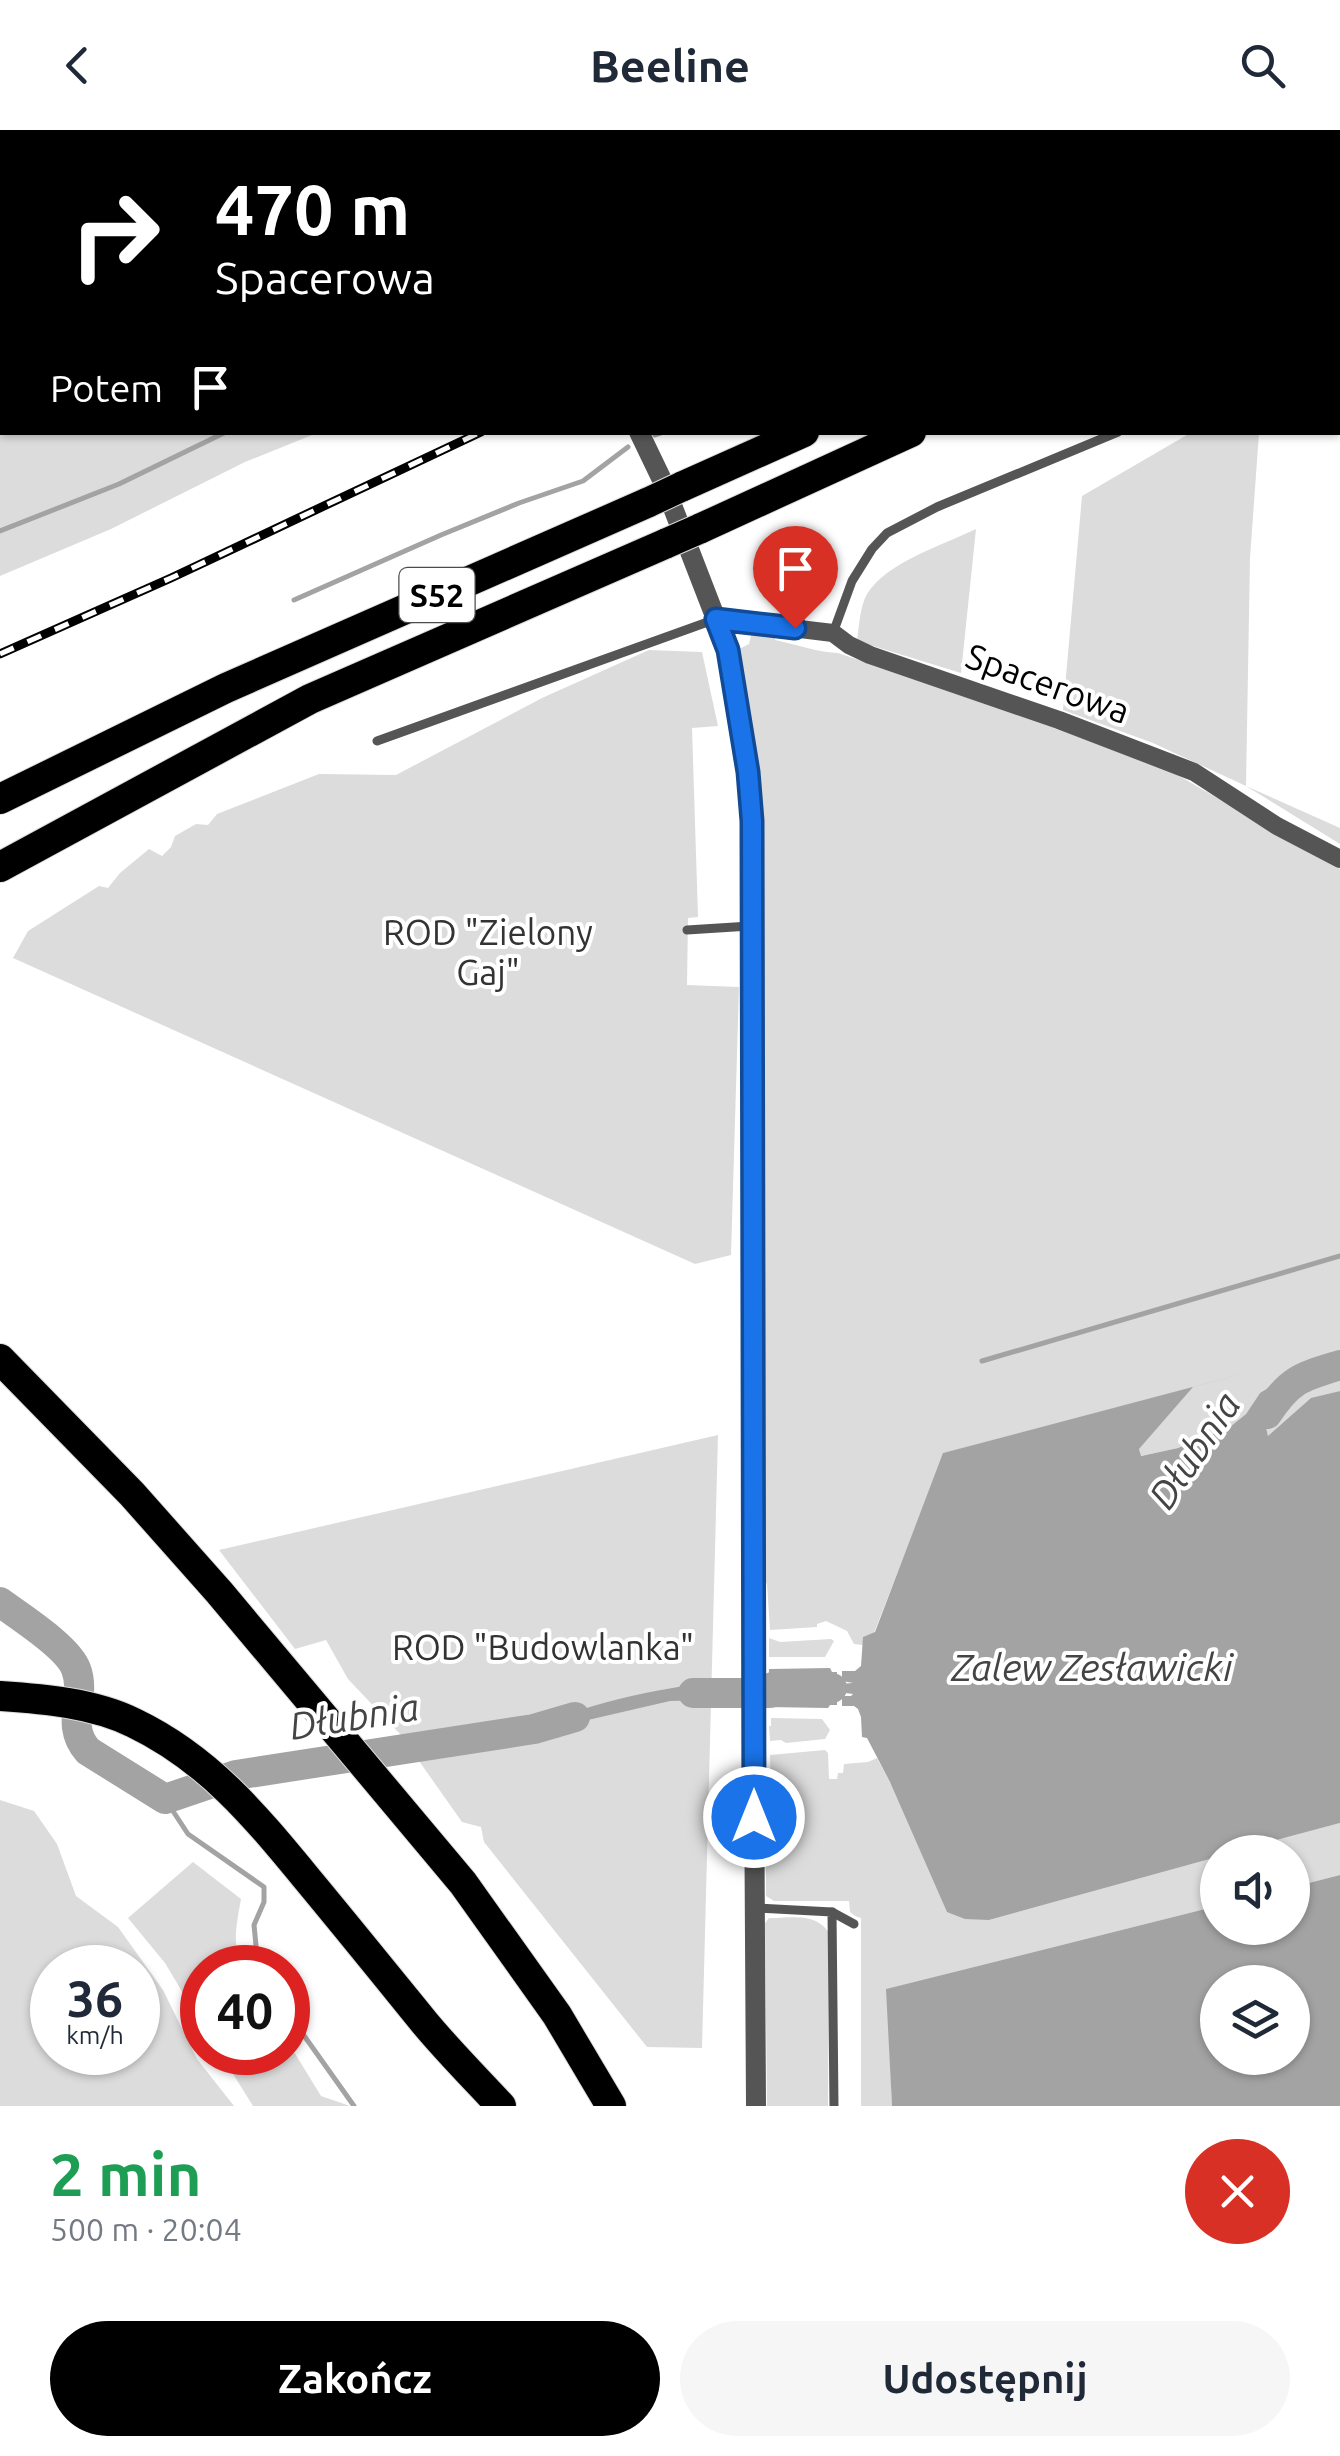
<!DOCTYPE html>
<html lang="pl">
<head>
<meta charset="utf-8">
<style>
  :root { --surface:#fff; --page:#f6f6f7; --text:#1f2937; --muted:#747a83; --accent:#000 }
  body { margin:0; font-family:Ubuntu,sans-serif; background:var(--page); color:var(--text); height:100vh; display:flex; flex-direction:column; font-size:38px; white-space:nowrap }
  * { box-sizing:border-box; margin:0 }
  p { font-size:32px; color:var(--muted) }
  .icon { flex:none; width:55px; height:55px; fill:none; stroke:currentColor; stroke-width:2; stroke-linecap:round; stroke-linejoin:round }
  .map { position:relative; height:1976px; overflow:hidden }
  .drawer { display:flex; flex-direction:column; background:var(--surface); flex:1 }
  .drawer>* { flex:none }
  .banner { position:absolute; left:0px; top:0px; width:1340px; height:305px; box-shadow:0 2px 8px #0004; background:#000; color:#fff; overflow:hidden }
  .buttons { position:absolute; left:1200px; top:1705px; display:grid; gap:20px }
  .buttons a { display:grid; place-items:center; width:110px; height:110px; border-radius:50%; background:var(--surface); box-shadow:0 2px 8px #0004; font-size:50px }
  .speed { position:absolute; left:30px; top:1815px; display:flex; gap:20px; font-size:50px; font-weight:700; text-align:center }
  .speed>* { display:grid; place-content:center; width:130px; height:130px; border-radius:50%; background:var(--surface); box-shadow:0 2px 8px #0004; line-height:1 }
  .speed small { font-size:25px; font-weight:400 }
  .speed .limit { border:15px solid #d22; background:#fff; color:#111 }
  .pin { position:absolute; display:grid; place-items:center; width:85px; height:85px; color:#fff; margin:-102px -42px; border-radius:50% 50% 50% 0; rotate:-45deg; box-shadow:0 0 10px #0007 }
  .pin .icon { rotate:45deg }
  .me { position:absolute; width:110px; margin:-55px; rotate:0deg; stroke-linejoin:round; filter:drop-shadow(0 0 8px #0008) }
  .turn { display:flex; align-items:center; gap:35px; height:210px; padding:0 50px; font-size:45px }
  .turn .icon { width:130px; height:130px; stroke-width:2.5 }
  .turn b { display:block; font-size:70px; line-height:85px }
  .then { display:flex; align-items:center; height:95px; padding:0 50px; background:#0003; gap:20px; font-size:38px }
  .round { display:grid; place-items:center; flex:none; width:105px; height:105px; border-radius:52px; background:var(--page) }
  .head { display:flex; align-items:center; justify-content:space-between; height:170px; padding:0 50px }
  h1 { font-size:60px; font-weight:600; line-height:75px; color:#1e9e55 }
  .button { display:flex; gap:20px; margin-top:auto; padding:20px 50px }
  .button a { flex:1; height:115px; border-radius:60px; background:var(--accent); color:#fff; font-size:40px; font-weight:600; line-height:115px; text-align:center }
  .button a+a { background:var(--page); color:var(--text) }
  header { display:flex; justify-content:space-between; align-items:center; height:130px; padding:0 50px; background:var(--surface); font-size:45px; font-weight:600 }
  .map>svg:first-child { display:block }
  .green { fill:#dcdcdc; fill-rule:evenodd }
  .water { fill:#a3a3a3; fill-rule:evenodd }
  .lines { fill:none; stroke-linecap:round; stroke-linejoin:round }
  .stream { stroke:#a3a3a3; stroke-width:5 }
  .river { stroke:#a3a3a3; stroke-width:30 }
  .motorway-casing { stroke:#dbdbdb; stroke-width:32 }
  .service { stroke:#555; stroke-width:9 }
  .minor { stroke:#555; stroke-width:18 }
  .tertiary { stroke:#555; stroke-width:20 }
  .motorway { stroke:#000; stroke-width:30 }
  .rail-casing { stroke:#000; stroke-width:9 }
  .rail { stroke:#fff; stroke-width:5; stroke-dasharray:15; stroke-linecap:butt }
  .motorway-bridge-casing { stroke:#dbdbdb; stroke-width:32; stroke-linecap:butt }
  .motorway-bridge { stroke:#000; stroke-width:30 }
  .route-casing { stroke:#114b97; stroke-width:25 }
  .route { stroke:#1a73e8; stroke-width:18 }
  .labels { text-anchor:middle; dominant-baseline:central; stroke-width:8; stroke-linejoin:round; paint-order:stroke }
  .shield { fill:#fff; stroke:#4c4c4c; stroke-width:2.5 }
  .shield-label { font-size:32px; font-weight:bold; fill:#000 }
  .street-label { font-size:35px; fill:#000; stroke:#fff }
  .park-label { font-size:35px; fill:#333; stroke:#fff }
  .water-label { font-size:38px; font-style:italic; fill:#444; stroke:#fff }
</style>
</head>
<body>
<header><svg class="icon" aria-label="back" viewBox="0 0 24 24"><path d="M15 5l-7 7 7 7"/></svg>Beeline<svg class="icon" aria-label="search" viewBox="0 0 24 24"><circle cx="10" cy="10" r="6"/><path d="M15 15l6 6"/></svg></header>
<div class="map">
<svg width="1340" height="1976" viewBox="0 0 1340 1976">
  <rect width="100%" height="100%" fill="#fff"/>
  <g class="green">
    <path d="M0,0H254L260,2H2V302L317,303L245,332L111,399L0,446Z"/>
    <path d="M521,0H933L932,2H522Z"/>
    <path d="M1192,302L1259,303L1250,428L1246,656L1340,698V714L1246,656L1153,613L1063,580L1082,366Z"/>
    <path d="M976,399L961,543L857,511C859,497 860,476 867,464C887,432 943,415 976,399Z"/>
    <path d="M752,502L776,503L775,510C794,514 821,523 838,523L1054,596L1169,640L1340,739V1261L1311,1269L1268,1307L1266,1297L1291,1261L1260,1263L1246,1284L1226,1300L1202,1307L1178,1318L1140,1326L1139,1318L1191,1258L944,1323L874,1503L863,1507V1515L854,1514L847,1501L826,1491L817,1494V1497L770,1500L767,1454L762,1448L760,1126L764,720L756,616L739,519L749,514Z"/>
    <path d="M649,520L702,522L718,596L692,598L698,787L688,788L687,855L739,857L731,1125L695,1134L13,828L28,801L99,756L108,758L120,743L149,719L162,726L171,717L175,706L196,694L208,695L217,684L319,644L396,645L542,568Z"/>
    <path d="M718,1305L702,1918L647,1917L484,1712L481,1697L462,1692L400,1604L348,1549L326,1510L295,1519L219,1420Z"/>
    <path d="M769,1508L780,1512L831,1509L834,1511L825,1527H769Z"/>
    <path d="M771,1588L822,1589L830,1600L825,1609L786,1613L781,1610L770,1611L769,1596H771Z"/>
    <path d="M825,1620L828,1623L829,1649H837L838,1643H843L844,1634L868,1632L877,1628L890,1652L989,1790L1217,1727V1776L887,1859L892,1976H861V1788L855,1786L850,1782L849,1771H774L766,1766V1668L771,1661L770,1625Z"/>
    <path d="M0,1670L34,1681L57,1714L76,1766L118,1797L163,1860L197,1929L234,1976H0ZM52,1838H138V1922H52Z"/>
    <path d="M1340,1693V1745L1293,1757L1292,1722H1232Z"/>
    <path d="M193,1732L241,1769C237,1792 231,1817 243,1837L202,1838V1895L165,1833L128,1788Z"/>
    <path d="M769,1788C791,1788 816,1782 829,1803L828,1976H767L765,1793Z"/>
    <path d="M288,1912L321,1966L350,1976H253L220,1923L288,1922Z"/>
  </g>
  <g class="water">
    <path d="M1340,1218L1193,1257L1139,1319L1141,1326L1178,1318L1202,1307L1226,1300L1246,1284L1260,1263L1290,1245L1291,1261L1266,1297L1268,1306L1311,1268L1340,1261V1693L1232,1722H1218L1217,1727L989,1790L965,1789L947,1782L890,1652L867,1608L862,1607L861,1587L858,1579L854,1576H842V1566H851L853,1564L838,1562V1554L853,1553L842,1551V1541H855L861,1536L863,1507L875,1502L943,1323Z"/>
    <path d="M830,1538L832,1542H837V1551L831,1552L832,1562L773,1561L772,1564L837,1567V1575H830L828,1578L768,1577L769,1539Z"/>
    <path d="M733,1548L734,1570L715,1566L708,1570L670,1571L562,1596L534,1599C596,1568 666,1559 733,1548Z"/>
    <path d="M1340,1745V1976H892L886,1859L1217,1776L1218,1798H1292L1293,1757ZM1292,1852V1928H1218V1852Z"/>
  </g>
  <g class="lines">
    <g class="stream">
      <path d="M655,305L664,302"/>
      <path d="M0,401L119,354L226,302"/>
      <path d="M294,470L441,405L519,373L583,351L628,317"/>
      <path d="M982,1231L1340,1126"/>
      <path d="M165,1669L188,1704L264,1757V1772L254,1795L257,1826L262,1838"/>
      <path d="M288,1883L354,1976"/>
    </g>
    <g class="river">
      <path d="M1267,1284C1290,1249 1301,1247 1340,1235"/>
      <path d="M0,1472C20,1487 68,1517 76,1539C87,1568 64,1594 88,1621L165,1669L236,1645L534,1599L575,1587"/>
      <path d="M693,1563H770L773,1557L832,1558"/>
    </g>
    <defs>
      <g id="motorway">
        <path d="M1338,50L1340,48"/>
        <path d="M1338,107L1340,106"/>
        <path d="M681,357L804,302"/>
        <path d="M699,399L911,302"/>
        <path d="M0,669L226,558L649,372"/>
        <path d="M0,737L310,569L667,413"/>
        <path d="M0,1229L132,1364L219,1462L463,1753L557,1885L611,1976"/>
        <path d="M0,1566C44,1569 94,1573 134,1593C209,1629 256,1687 308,1750C347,1797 385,1844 424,1892C448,1921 475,1948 501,1976"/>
      </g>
    </defs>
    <use href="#motorway" class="motorway-casing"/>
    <g class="service">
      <path d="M1338,210L1340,209"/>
      <path d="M833,503L852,451L872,419L887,403L937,377L1118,302"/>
      <path d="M377,611L716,489"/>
      <path d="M687,800L750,796"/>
      <path d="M757,1778L832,1782L834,1976"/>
      <path d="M832,1782L854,1794"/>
    </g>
    <path class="minor" d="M716,489L833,503L849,515L870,525L1059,590L1194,642L1277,696L1340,729"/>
    <g class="tertiary">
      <path d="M288,0L294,2"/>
      <path d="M639,302L663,352L728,520L748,642L752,691L751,1137L756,1976"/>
    </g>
    <use href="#motorway" class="motorway"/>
    <defs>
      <g id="rail">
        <path d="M1112,2L1117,0"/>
        <path d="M1177,2L1181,0"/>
        <path d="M0,524L171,448L481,302"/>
      </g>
    </defs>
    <use href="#rail" class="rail-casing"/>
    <use href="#rail" class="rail"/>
    <defs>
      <g id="motorway-bridge">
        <path d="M649,372L681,357"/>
        <path d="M667,413L699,399"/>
      </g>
    </defs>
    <use href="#motorway-bridge" class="motorway-bridge-casing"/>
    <use href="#motorway-bridge" class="motorway-bridge"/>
  </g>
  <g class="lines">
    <defs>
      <path id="route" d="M754,1687L752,691L748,642L728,520L716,489L795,498"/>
    </defs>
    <use href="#route" class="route-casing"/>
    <use href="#route" class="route"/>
  </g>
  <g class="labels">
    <rect class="shield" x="399.5" y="438" width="75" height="54" rx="8"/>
    <g class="shield-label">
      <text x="437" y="465">S52</text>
    </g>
    <g class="street-label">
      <text transform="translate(1048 553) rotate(20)">Spacerowa</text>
    </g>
    <g class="park-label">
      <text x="488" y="802">ROD "Zielony<tspan x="488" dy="40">Gaj"</tspan></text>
      <text x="543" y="1517">ROD "Budowlanka"</text>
    </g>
    <g class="water-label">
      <text transform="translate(1194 1320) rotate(-56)">Dłubnia</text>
      <text x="1092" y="1537">Zalew Zesławicki</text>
      <text transform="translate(354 1586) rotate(-9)">Dłubnia</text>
    </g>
  </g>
</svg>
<div class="buttons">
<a><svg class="icon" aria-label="sound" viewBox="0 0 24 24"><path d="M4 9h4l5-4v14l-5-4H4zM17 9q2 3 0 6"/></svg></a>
<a><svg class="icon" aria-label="layers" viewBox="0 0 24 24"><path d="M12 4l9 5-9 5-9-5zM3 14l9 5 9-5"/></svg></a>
</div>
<div class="speed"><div>36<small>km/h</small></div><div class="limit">40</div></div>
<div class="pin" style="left:795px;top:498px;background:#d93025"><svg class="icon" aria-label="arrive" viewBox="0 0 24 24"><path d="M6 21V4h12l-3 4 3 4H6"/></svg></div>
<svg class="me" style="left:754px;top:1687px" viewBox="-20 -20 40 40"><circle r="17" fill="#1a73e8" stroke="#fff" stroke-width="3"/><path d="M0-11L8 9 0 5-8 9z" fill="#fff"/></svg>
<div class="banner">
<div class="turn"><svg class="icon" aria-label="right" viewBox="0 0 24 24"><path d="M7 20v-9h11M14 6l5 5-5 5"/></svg><div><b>470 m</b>Spacerowa</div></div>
<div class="then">Potem<svg class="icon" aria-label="arrive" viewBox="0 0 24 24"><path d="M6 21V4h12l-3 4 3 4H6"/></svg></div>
</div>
</div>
<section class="drawer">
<div class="head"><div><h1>2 min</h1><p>500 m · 20:04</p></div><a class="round" style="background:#d93025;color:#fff"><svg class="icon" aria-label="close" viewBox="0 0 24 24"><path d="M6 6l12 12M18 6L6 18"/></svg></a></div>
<div class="button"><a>Zakończ</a><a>Udostępnij</a></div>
</section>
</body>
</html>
